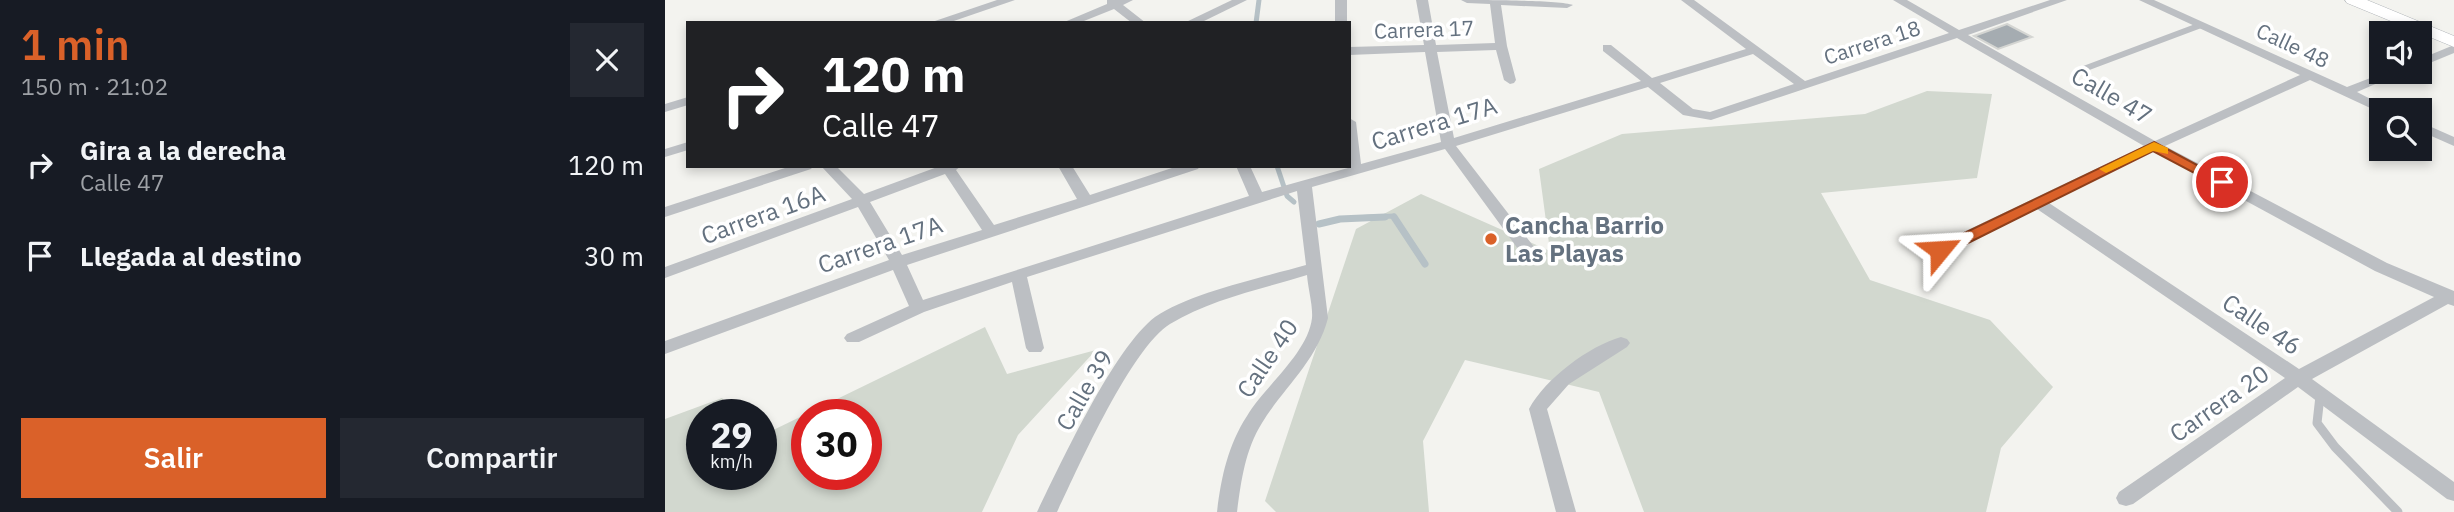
<!DOCTYPE html>
<html lang="es">
<head>
<meta charset="utf-8">
<style>
  :root { --surface:#171b24; --page:#242831; --text:#f1f3f6; --muted:#9ea1a6; --accent:#da6129 }
  body { margin:0; font-family:"IBM Plex Sans",sans-serif; background:var(--page); color:var(--text); height:100vh; display:flex; flex-direction:column; font-size:26px; white-space:nowrap }
  * { box-sizing:border-box; margin:0 }
  p { font-size:23px; color:var(--muted) }
  .icon { flex:none; width:38px; height:38px; fill:none; stroke:currentColor; stroke-width:2; stroke-linecap:round; stroke-linejoin:round }
  .map { position:relative; flex:1; overflow:hidden }
  .sheet { display:flex; flex-direction:column; background:var(--surface); width:665px }
  .sheet>* { flex:none }
  .guide { position:absolute; left:21px; top:21px; width:665px; height:147px; border-radius:0px; box-shadow:0 4px 10px #0003; background:#202124; color:#fff; overflow:hidden }
  .fabs { position:absolute; left:1704px; top:21px; display:grid; gap:14px }
  .fabs a { display:grid; place-items:center; width:63px; height:63px; border-radius:0px; background:var(--surface); box-shadow:0 4px 10px #0003; font-size:35px }
  .speed { position:absolute; left:21px; top:399px; display:flex; gap:14px; font-size:35px; font-weight:700; text-align:center }
  .speed>* { display:grid; place-content:center; width:91px; height:91px; border-radius:50%; background:var(--surface); box-shadow:0 4px 10px #0003; line-height:1 }
  .speed small { font-size:18px; font-weight:400 }
  .speed .limit { border:10px solid #d22; background:#fff; color:#111 }
  .pin { position:absolute; display:grid; place-items:center; width:60px; height:60px; color:#fff; margin:-30px; border:4px solid #fff; border-radius:50%; box-shadow:0 2px 7px #0007 }
  .me { position:absolute; width:77px; margin:-38px; rotate:63deg; stroke-linejoin:round; filter:drop-shadow(0 0 5px #0008) }
  .turn { display:flex; align-items:center; gap:24px; height:147px; padding:0 21px; font-size:32px }
  .turn .icon { width:91px; height:91px; stroke-width:2.5 }
  .turn b { display:block; font-size:49px; line-height:60px }
  .round { display:grid; place-items:center; flex:none; width:74px; height:74px; border-radius:0px; background:var(--page) }
  .headline { display:flex; align-items:center; justify-content:space-between; height:119px; padding:0 21px }
  h1 { font-size:42px; font-weight:600; line-height:52px; color:var(--accent) }
  .action { display:flex; gap:14px; margin-top:auto; padding:14px 21px }
  .action a { flex:1; height:80px; border-radius:0px; background:var(--accent); color:#fff; font-size:28px; font-weight:600; line-height:80px; text-align:center }
  .action a+a { background:var(--page); color:var(--text) }
  ul { padding:0; list-style:none }
  li { display:flex; align-items:center; gap:21px; height:91px; padding:0 21px }
  li div { flex:1 }
  li b { display:block; font-size:26px }
  li em { font-style:normal }
  main { display:flex; flex:1; min-height:0 }
  .map>svg:first-child { display:block }
  .green { fill:#d2d8cf; fill-rule:evenodd }
  .lines { fill:none; stroke-linecap:round; stroke-linejoin:round }
  .stream-far1 { stroke:#b6c1c6; stroke-width:5 }
  .stream { stroke:#b6c1c6; stroke-width:7 }
  .building { fill:#a5acb1; stroke:#d4d5d2; stroke-width:2 }
  .secondary-casing { stroke:#b1b5b9; stroke-width:1 }
  .lane-far1 { stroke:#bcbfc3; stroke-width:6 }
  .lane { stroke:#bcbfc3; stroke-width:9 }
  .street { fill:#bcbfc3; fill-rule:evenodd }
  .secondary { fill:#fff; fill-rule:evenodd }
  .route { fill:#da6129; stroke:#8e3f1b; stroke-width:2 }
  .slow { fill:#f59e0b }
  .poi-dot { fill:#da6129; stroke:#fff; stroke-width:2.5 }
  .labels { text-anchor:middle; dominant-baseline:central; stroke-width:7; stroke-linejoin:round; paint-order:stroke }
  .far-street-label { font-size:21px; fill:#64717f; stroke:#fff }
  .street-label { font-size:24px; fill:#64717f; stroke:#fff }
  .poi-label { font-size:24px; font-weight:bold; fill:#64717f; stroke:#fff; text-anchor:start }
</style>
</head>
<body>
<main>
<section class="sheet">
<div class="headline"><div><h1>1 min</h1><p>150 m · 21:02</p></div><a class="round"><svg class="icon" aria-label="close" viewBox="0 0 24 24"><path d="M6 6l12 12M18 6L6 18"/></svg></a></div>
<ul>
<li><svg class="icon" aria-label="right" viewBox="0 0 24 24"><path d="M7 20v-9h11M14 6l5 5-5 5"/></svg><div><b>Gira a la derecha</b><p>Calle 47</p></div><em>120 m</em></li>
<li><svg class="icon" aria-label="arrive" viewBox="0 0 24 24"><path d="M6 21V4h12l-3 4 3 4H6"/></svg><div><b>Llegada al destino</b></div><em>30 m</em></li>
</ul>
<div class="action"><a>Salir</a><a>Compartir</a></div>
</section>
<div class="map">
<svg width="1789" height="512" viewBox="0 0 1789 512">
  <rect width="100%" height="100%" fill="#f3f3ef"/>
  <g class="green">
    <path d="M1262,91L1327,94L1312,178L1156,193L1205,280L1325,320L1388,387L1336,448L1321,512H979L934,392L800,360L758,441L764,512H611L600,501L691,229L756,194L885,251L874,169L957,134L1200,114Z"/>
    <path d="M320,327L342,374L431,350L353,435L317,512H0V419L57,398L71,415H37V474H96V436ZM142,415H201V474H142Z"/>
  </g>
  <g class="lines">
    <g class="stream-far1">
      <path d="M591,23L594,0"/>
      <path d="M612,166L622,196L629,202"/>
      <path d="M688,218L729,216L730,218"/>
    </g>
    <g class="stream">
      <path d="M729,217L760,264"/>
      <path d="M654,224L675,219L720,217"/>
    </g>
  </g>
  <path class="building" d="M1342,24L1367,37L1333,49L1309,36Z"/>
  <g class="lines">
    <defs>
      <path id="secondary" d="M1680,0H1702L1789,36V47L1682,3Z"/>
    </defs>
    <use href="#secondary" class="secondary-casing"/>
    <path class="lane-far1" d="M1416,70L1536,25"/>
    <path class="lane" d="M1655,396L1652,423L1670,447L1733,512"/>
    <g class="street">
      <path d="M332,0H350L283,23H264Z"/>
      <path d="M442,0H468L458,5L481,23H467L449,9L414,23H397L442,4Z"/>
      <path d="M567,0H582L535,23H519Z"/>
      <rect x="670" y="0" width="12" height="23"/>
      <path d="M751,0H763L771,45L830,43L825,4L802,3L796,0C817,0 894,0 908,5L902,8L836,5L842,46L851,80L849,83L845,84L839,80L831,50L772,52L789,138L976,81L938,51V45H946L987,78L1081,49L1016,0H1029L1140,81L1284,33L1228,0H1242L1294,30L1385,0H1402L1303,35L1490,141L1635,75L1474,0H1489L1682,87L1721,72H1738L1692,92L1727,110H1717L1716,113L1645,80L1500,146L1722,263L1789,291V306L1783,304L1647,379L1789,482V501L1782,499L1633,387L1468,504L1461,506L1454,504L1451,498L1454,492L1620,378L1372,209L1281,254H1269L1267,250L1269,246L1479,146L1292,38L1046,120L1018,115L983,87L791,146L876,256L878,260L870,265L864,264L780,149L647,187L663,318C652,361 619,387 597,423C580,450 576,482 572,512H552C556,478 563,445 582,416C600,386 643,353 647,318C648,305 643,289 642,275C597,289 546,299 505,324C466,348 413,468 392,512H372C396,463 449,348 490,317C524,293 599,277 641,265L632,191L362,277L379,348L376,352H364L361,348L347,282L259,312L194,342H182L179,338L182,334L244,306L228,270L0,354V341L224,260L193,207L0,278V267L187,199L156,166H171L199,194L275,166H296L291,170L329,225L412,199L393,166H407L425,195L513,166H535L533,169L242,265L258,300L584,196L571,166H585L597,192L683,168L684,118L691,122L696,164L776,142L760,52L684,55V47L759,45ZM1088,54L1129,84L1045,112L1028,109L995,83ZM1489,151L1710,271L1769,297L1634,369L1384,203ZM280,174L317,230L237,255L205,202Z"/>
      <path d="M1789,45V53L1755,67V59Z"/>
      <path d="M23,97V105L0,112V104Z"/>
      <path d="M1755,122L1789,137V146L1755,131Z"/>
      <path d="M23,142V150L0,157V149Z"/>
      <path d="M126,166H148L146,169L0,217V207Z"/>
      <path d="M956,337L962,339L965,343L962,347L904,384L882,409L911,512H891L864,409C880,379 924,346 956,337Z"/>
    </g>
    <use href="#secondary" class="secondary"/>
  </g>
  <path class="route" d="M1489,142L1564,182L1562,185H1552L1488,151L1281,254L1275,256L1267,250L1270,247Z"/>
  <path class="slow" d="M1489,142L1503,148V154L1488,151L1441,173L1434,169Z"/>
  <circle class="poi-dot" cx="826" cy="239" r="7"/>
  <g class="labels">
    <g class="far-street-label">
      <text transform="translate(759 29) rotate(-2)">Carrera 17</text>
      <text transform="translate(1207 42) rotate(-18)">Carrera 18</text>
      <text transform="translate(1628 45) rotate(25)">Calle 48</text>
    </g>
    <g class="street-label">
      <text transform="translate(1447 95) rotate(30)">Calle 47</text>
      <text transform="translate(769 123) rotate(-17)">Carrera 17A</text>
      <text transform="translate(98 214) rotate(-20)">Carrera 16A</text>
      <text transform="translate(215 244) rotate(-19)">Carrera 17A</text>
      <text transform="translate(1597 324) rotate(34)">Calle 46</text>
      <text transform="translate(602 358) rotate(-56)">Calle 40</text>
      <text transform="translate(419 390) rotate(-60)">Calle 39</text>
      <text transform="translate(1554 403) rotate(-35)">Carrera 20</text>
    </g>
    <g class="poi-label">
      <text x="840" y="225">Cancha Barrio<tspan x="840" dy="28">Las Playas</tspan></text>
    </g>
  </g>
</svg>
<div class="fabs">
<a><svg class="icon" aria-label="sound" viewBox="0 0 24 24"><path d="M4 9h4l5-4v14l-5-4H4zM17 9q2 3 0 6"/></svg></a>
<a><svg class="icon" aria-label="search" viewBox="0 0 24 24"><circle cx="10" cy="10" r="6"/><path d="M15 15l6 6"/></svg></a>
</div>
<div class="speed"><div>29<small>km/h</small></div><div class="limit">30</div></div>
<div class="pin" style="left:1557px;top:182px;background:#d93025"><svg class="icon" aria-label="arrive" viewBox="0 0 24 24"><path d="M6 21V4h12l-3 4 3 4H6"/></svg></div>
<svg class="me" style="left:1275px;top:250px" viewBox="-20 -20 40 40"><path d="M0-17L14 15 0 8-14 15z" fill="#da6129" stroke="#fff" stroke-width="4"/></svg>
<div class="guide">
<div class="turn"><svg class="icon" aria-label="right" viewBox="0 0 24 24"><path d="M7 20v-9h11M14 6l5 5-5 5"/></svg><div><b>120 m</b>Calle 47</div></div>
</div>
</div>
</main>
</body>
</html>
